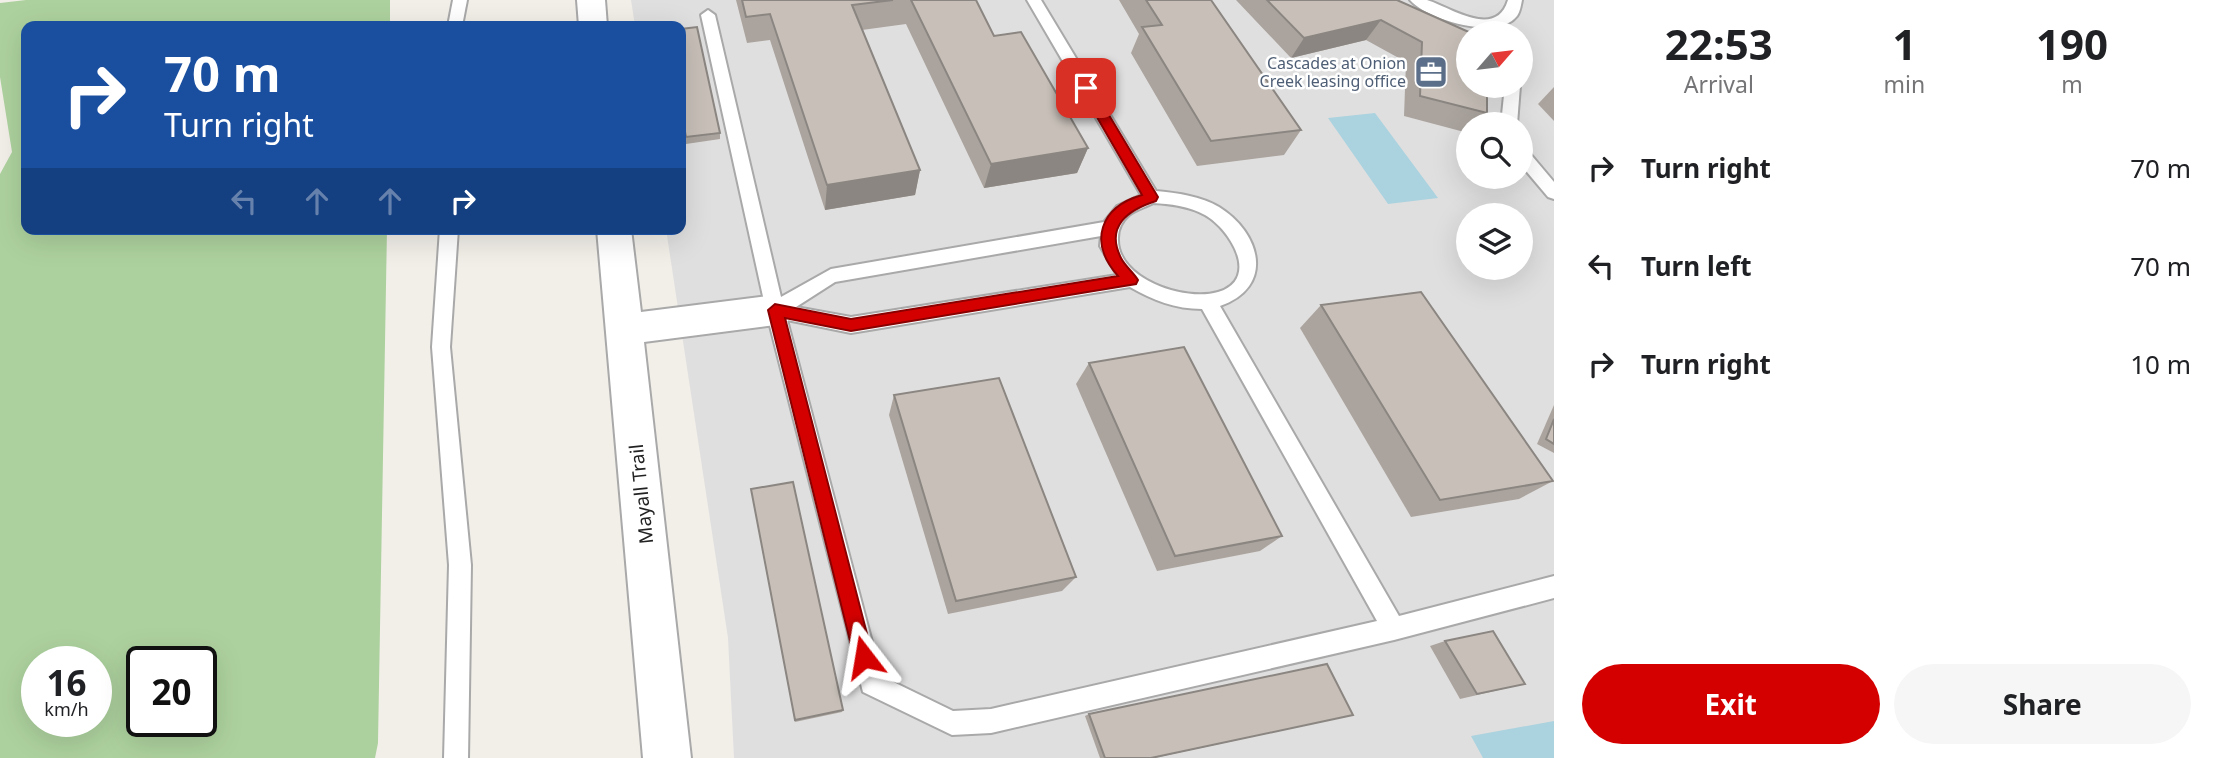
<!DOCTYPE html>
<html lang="en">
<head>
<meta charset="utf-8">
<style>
  :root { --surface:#fff; --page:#f6f6f6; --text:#202124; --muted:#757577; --accent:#d40000 }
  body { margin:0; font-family:"Noto Sans",sans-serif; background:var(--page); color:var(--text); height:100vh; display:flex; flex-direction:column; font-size:26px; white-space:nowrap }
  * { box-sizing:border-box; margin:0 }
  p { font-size:23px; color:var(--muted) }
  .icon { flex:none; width:38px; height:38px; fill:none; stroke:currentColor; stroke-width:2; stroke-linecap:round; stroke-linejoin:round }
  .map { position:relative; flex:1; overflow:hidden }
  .side { display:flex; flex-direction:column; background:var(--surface); width:665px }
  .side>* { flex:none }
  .top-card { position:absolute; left:21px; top:21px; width:665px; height:214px; border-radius:14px; box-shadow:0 7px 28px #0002; background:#1a4fa0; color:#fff; overflow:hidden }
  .needle { width:46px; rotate:62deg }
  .controls { position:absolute; left:1456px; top:21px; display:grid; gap:14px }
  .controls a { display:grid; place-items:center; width:77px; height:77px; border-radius:50%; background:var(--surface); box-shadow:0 7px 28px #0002; font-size:35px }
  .speed { position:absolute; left:21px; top:646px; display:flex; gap:14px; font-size:35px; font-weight:700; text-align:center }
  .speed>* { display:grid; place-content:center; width:91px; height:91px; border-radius:50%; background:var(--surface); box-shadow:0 7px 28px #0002; line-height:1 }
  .speed small { font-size:18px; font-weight:400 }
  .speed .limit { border:4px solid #111; border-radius:10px; background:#fff; color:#111 }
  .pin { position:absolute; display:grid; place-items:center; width:60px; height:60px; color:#fff; margin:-30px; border-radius:14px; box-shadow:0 4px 10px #0006 }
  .me { position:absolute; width:77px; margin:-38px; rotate:346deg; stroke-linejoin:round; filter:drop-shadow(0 0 5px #0008) }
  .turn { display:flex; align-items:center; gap:24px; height:147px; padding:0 28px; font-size:32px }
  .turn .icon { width:91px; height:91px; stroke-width:2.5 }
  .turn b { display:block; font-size:49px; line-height:60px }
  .lanes { display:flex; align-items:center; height:66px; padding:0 28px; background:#0003; justify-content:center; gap:35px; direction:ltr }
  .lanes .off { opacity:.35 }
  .eta { display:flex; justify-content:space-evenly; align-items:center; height:119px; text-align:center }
  .eta b { font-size:42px; font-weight:700; line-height:49px }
  .button { display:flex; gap:14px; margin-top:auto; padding:14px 28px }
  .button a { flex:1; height:80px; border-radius:42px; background:var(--accent); color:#fff; font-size:28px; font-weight:700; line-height:80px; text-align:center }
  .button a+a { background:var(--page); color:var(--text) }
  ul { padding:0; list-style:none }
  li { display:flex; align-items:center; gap:21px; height:98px; padding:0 28px }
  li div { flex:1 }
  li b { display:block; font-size:26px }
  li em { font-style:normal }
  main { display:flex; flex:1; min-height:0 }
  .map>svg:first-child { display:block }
  .residential { fill:#e0dfdf; fill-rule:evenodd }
  .forest { fill:#add19e; fill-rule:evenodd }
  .water { fill:#aad3df }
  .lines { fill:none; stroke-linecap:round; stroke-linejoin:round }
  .service-casing { stroke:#a9a9a9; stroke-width:4 }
  .minor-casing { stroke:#a9a9a9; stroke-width:4 }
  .service { fill:#fff; fill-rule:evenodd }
  .minor { fill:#fff; fill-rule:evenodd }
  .wall { fill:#aba49e }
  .shaded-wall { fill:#8b8681 }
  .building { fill:#c7bfb8; stroke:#8b8681; stroke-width:2 }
  .route { fill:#d40000; stroke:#8a0000; stroke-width:2 }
  .labels { text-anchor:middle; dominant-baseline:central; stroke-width:5; stroke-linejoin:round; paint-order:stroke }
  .far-service-label { font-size:16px; fill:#4e5e75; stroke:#fff; text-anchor:end }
  .street-label { font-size:19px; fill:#222; stroke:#fff }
</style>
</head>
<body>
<main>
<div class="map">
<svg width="1554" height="758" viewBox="0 0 1554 758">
  <rect width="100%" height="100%" fill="#f2efe9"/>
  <path class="residential" d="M631,0H1554V758H734L728,638L666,229H681V26H635ZM1468,33H1521V86H1468ZM1468,124H1521V177H1468ZM1468,215H1521V268H1468Z"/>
  <path class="forest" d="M26,0H390V26H26V229H387L378,743L375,758H0V174L12,152L0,77V3ZM37,662H96V721H37ZM142,662H201V721H142Z"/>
  <g class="water">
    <path d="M1375,113L1438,198L1388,204L1328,118Z"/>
    <path d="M1554,721V758H1483L1471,736Z"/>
  </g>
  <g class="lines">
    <defs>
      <g id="service">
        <path d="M453,0H467L462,26H448Z"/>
        <path d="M1027,0H1041L1156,191C1177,193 1201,196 1219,207C1261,233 1275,287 1220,306L1399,616L1554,576V598L1394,640L991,733L952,735L863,692L766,310L701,15L708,10L715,15L781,297L831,269L1104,222L1117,206L1141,195ZM1153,203C1170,204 1189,206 1205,215C1230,229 1261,279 1218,292C1185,302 1116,279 1118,238C1118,229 1122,221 1129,215C1135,210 1146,207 1153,203ZM1101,236L1100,246L1117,275L851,317L796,307L835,282ZM1130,287C1153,300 1175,309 1202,309L1377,621L991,709L953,711L881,676L787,320L851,333Z"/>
        <path d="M1410,0C1415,0 1422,0 1427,0C1450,7 1496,40 1508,0H1522C1521,5 1520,12 1517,16C1498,41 1427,20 1410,0Z"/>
        <path d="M1505,86H1520L1517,124H1501Z"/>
        <path d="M1521,148L1527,150L1554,182V199L1548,197L1521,165Z"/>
        <path d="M440,229H458L450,347L471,565L468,758H444L449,565L432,347Z"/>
      </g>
      <g id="minor">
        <path d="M577,0H605L607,26H579Z"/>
        <path d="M597,229H631L641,312L775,295L788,299L793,310L788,321L775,325L644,342L691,758H643Z"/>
      </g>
    </defs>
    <use href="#service" class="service-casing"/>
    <use href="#minor" class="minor-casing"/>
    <use href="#service" class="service"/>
    <use href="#minor" class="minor"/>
  </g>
  <g class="wall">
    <path d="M736,0H976L994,36L1088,148L1077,173L984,188L906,24L862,30L920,170L915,195L825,210L770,40L747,43Z"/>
    <path d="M1119,0H1211L1301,130L1284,155L1197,166L1131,53L1139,34Z"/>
    <path d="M1236,0H1397L1468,33L1487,113L1476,124H1468V133L1404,116L1406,62L1366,40L1291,58Z"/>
    <path d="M1554,87V121L1538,104Z"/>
    <path d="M681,113L720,133V139L686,144Z"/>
    <path d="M1321,305L1553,481L1519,499L1411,517L1300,328Z"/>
    <path d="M1089,363L1282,536L1260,551L1157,571L1076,384Z"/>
    <path d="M894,395L1076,577L1062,591L948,614L889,415Z"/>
    <path d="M1554,405V453L1537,444Z"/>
    <path d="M751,489L843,710L842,712L795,722Z"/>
    <path d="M1445,641L1525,684L1460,699L1430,646Z"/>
    <path d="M1089,714L1353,715L1154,758H1100L1085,716Z"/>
  </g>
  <g class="shaded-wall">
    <path d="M1381,20L1366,40L1291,58L1304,38Z"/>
    <path d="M1088,148L1077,173L984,188L991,164Z"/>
    <path d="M920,170L915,195L825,210L827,185Z"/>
  </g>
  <g class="building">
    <path d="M742,0H893L852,5L920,170L827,185L770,14L746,17Z"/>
    <path d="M911,0H976L994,36L1021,32L1088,148L991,164Z"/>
    <path d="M1146,0H1211L1301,130L1211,141L1142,27L1162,25Z"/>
    <path d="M1267,0H1397L1471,33H1468V86H1487V113L1420,96L1422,42L1381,20L1304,38Z"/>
    <path d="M697,27L720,133L686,137L681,111V29Z"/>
    <path d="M1421,292L1553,481L1440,500L1321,305Z"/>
    <path d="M1184,347L1282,536L1175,556L1089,363Z"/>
    <path d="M999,378L1076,577L956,601L894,395Z"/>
    <path d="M1554,419V444L1546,439Z"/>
    <path d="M793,482L843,710L795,720L751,489Z"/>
    <path d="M1493,631L1525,684L1477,694L1445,641Z"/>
    <path d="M1327,664L1353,715L1151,758H1105L1089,714Z"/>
  </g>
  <path class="route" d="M1086,84L1091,85L1158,197L1156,201C1128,210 1105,226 1121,258C1125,266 1133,272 1138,280L1136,284L851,331L785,318L873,657L871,664L864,666L857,664L854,657L768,310L775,304L851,319L1118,276C1088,242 1100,207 1142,195L1080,88Z"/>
  <defs>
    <symbol id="office-square" viewBox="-11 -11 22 22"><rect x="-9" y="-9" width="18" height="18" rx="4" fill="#5c6f8a" stroke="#fff"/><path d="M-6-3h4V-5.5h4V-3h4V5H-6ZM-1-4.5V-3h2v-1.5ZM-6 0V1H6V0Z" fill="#fff"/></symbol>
  </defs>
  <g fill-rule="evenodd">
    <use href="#office-square" x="1412" y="53" width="38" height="38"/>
  </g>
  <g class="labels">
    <g class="far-service-label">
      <text x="1406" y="63">Cascades at Onion<tspan x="1406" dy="18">Creek leasing office</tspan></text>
    </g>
    <g class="street-label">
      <text transform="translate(641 494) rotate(-96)">Mayall Trail</text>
    </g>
  </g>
</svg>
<div class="controls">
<a><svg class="needle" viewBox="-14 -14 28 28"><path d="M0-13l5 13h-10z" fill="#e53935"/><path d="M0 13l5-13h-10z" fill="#757577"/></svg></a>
<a><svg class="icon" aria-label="search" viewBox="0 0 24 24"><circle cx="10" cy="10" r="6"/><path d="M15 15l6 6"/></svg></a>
<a><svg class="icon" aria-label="layers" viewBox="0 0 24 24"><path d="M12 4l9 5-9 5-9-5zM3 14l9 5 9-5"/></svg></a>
</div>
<div class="speed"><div>16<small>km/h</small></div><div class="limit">20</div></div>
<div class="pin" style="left:1086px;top:88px;background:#d93025"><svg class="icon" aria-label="arrive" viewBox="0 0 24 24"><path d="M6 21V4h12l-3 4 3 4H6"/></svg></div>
<svg class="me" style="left:864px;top:657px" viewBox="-20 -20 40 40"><path d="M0-17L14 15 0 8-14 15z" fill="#d40000" stroke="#fff" stroke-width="4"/></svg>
<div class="top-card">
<div class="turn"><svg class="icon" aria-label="right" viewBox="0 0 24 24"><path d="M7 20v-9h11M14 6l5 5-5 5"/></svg><div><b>70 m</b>Turn right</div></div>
<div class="lanes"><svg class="icon off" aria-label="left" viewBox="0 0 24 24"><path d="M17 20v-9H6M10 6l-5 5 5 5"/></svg><svg class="icon off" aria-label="ahead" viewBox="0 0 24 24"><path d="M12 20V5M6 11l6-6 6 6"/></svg><svg class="icon off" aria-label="ahead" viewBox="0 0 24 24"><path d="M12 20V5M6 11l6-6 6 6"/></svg><svg class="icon" aria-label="right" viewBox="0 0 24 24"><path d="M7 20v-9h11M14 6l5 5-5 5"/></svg></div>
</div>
</div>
<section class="side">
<div class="eta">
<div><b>22:53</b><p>Arrival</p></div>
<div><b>1</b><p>min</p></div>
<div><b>190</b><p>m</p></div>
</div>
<ul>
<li><svg class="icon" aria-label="right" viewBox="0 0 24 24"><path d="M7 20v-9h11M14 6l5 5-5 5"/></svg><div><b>Turn right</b></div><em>70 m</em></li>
<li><svg class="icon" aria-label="left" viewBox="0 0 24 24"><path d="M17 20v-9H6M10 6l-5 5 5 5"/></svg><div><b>Turn left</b></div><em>70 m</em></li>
<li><svg class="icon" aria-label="right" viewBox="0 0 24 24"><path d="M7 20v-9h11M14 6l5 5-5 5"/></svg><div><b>Turn right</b></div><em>10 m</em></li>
</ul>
<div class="button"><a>Exit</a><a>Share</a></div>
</section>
</main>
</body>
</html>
